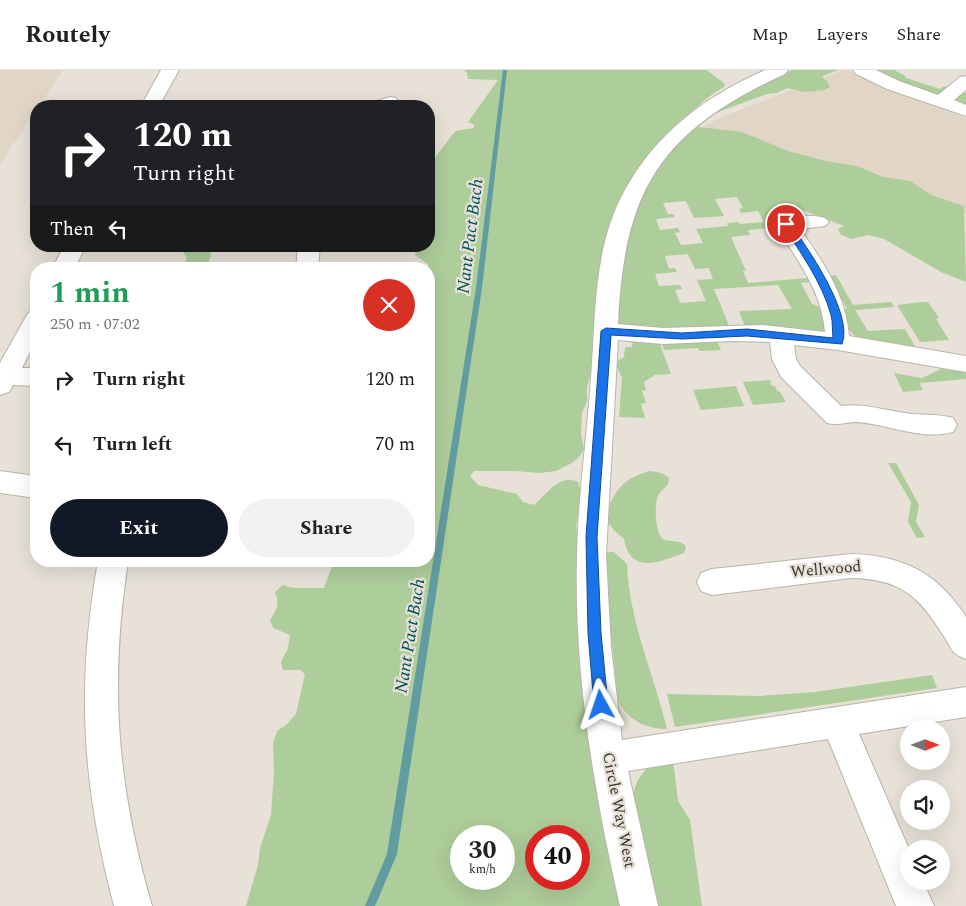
<!DOCTYPE html>
<html lang="en">
<head>
<meta charset="utf-8">
<style>
  :root { --surface:#fff; --page:#f2f2f2; --text:#202124; --muted:#757577; --line:#e0e0e0; --accent:#111827 }
  body { margin:0; font-family:Spectral,serif; background:var(--page); color:var(--text); height:100vh; display:flex; flex-direction:column; font-size:19px; white-space:nowrap }
  * { box-sizing:border-box; margin:0 }
  p { font-size:16px; color:var(--muted) }
  .icon { flex:none; width:28px; height:28px; fill:none; stroke:currentColor; stroke-width:2; stroke-linecap:round; stroke-linejoin:round }
  .map { position:relative; flex:1; overflow:hidden }
  .drawer { position:absolute; left:30px; top:192px; width:405px; height:305px; display:flex; flex-direction:column; background:var(--surface); border-radius:20px; box-shadow:0 5px 20px #0002 }
  .drawer>* { flex:none }
  .hud { position:absolute; left:30px; top:30px; width:405px; height:152px; border-radius:20px; box-shadow:0 5px 20px #0002; background:#202124; color:#fff; overflow:hidden }
  .needle { width:32px; rotate:90deg }
  .buttons { position:absolute; left:900px; top:650px; display:grid; gap:10px }
  .buttons a { display:grid; place-items:center; width:50px; height:50px; border-radius:50%; background:var(--surface); box-shadow:0 5px 20px #0002; font-size:25px }
  .speed { position:absolute; left:450px; top:755px; display:flex; gap:10px; font-size:25px; font-weight:700; text-align:center }
  .speed>* { display:grid; place-content:center; width:65px; height:65px; border-radius:50%; background:var(--surface); box-shadow:0 5px 20px #0002; line-height:1 }
  .speed small { font-size:12px; font-weight:400 }
  .speed .limit { border:8px solid #d22; background:#fff; color:#111 }
  .pin { position:absolute; display:grid; place-items:center; width:42px; height:42px; color:#fff; margin:-21px; border:2px solid #fff; border-radius:50%; box-shadow:0 1px 5px #0007 }
  .me { position:absolute; width:55px; margin:-28px; rotate:355deg; stroke-linejoin:round; filter:drop-shadow(0 0 4px #0008) }
  .turn { display:flex; align-items:center; gap:18px; height:105px; padding:0 20px; font-size:22px }
  .turn .icon { width:65px; height:65px; stroke-width:2.5 }
  .turn b { display:block; font-size:35px; line-height:42px }
  .then { display:flex; align-items:center; height:48px; padding:0 20px; background:#0003; gap:10px; font-size:19px }
  .round { display:grid; place-items:center; flex:none; width:52px; height:52px; border-radius:26px; background:var(--page) }
  .head { display:flex; align-items:center; justify-content:space-between; height:85px; padding:0 20px }
  h1 { font-size:30px; font-weight:700; line-height:38px; color:#1e9e55 }
  .cta { display:flex; gap:10px; margin-top:auto; padding:10px 20px }
  .cta a { flex:1; height:58px; border-radius:30px; background:var(--accent); color:#fff; font-size:20px; font-weight:700; line-height:58px; text-align:center }
  .cta a+a { background:var(--page); color:var(--text) }
  ul { padding:0; list-style:none }
  li { display:flex; align-items:center; gap:15px; height:65px; padding:0 20px }
  li div { flex:1 }
  li b { display:block; font-size:19px }
  li em { font-style:normal }
  header { display:flex; align-items:center; gap:30px; box-sizing:border-box; height:70px; padding:0 25px; background:var(--surface); border-bottom:1px solid var(--line) }
  header strong { font-size:24px }
  nav { display:flex; gap:28px; margin-inline-start:auto; font-size:18px }
  .map>svg:first-child { display:block }
  .built { fill:#e1d6c6 }
  .green { fill:#adcd9a; fill-rule:evenodd }
  .lines { fill:none; stroke-linecap:round; stroke-linejoin:round }
  .stream { fill:#619ca0; fill-rule:evenodd }
  .minor-casing { stroke:#b9b3aa; stroke-width:2 }
  .minor { fill:#fff; fill-rule:evenodd }
  .route { fill:#1a73e8; stroke:#114b97 }
  .labels { text-anchor:middle; dominant-baseline:central; stroke-width:4.5; stroke-linejoin:round; paint-order:stroke }
  .street-label { font-size:16px; fill:#373531; stroke:#e7e1d7 }
  .water-label { font-size:18px; font-style:italic; fill:#005157; stroke:#e7e1d7 }
</style>
</head>
<body>
<header>
<strong>Routely</strong>
<nav><a>Map</a><a>Layers</a><a>Share</a></nav>
</header>
<div class="map">
<svg width="966" height="836" viewBox="0 0 966 836">
  <rect width="100%" height="100%" fill="#e7e1d7"/>
  <g class="built">
    <path d="M0,0H63L39,36H36V40L0,94Z"/>
    <path d="M843,0H849L879,17L966,48V144L704,57L717,49Z"/>
  </g>
  <g class="green">
    <path d="M464,0H707L725,14L724,17C709,25 701,34 689,44L699,57L742,62L788,81L826,91L857,96L883,107L910,111L931,125L964,136L966,212L941,202L884,169L868,165L851,169L841,165L838,159L844,156L800,139L770,141L778,157L748,160L750,165L731,167L746,201H743L748,213L808,208L810,212L801,213L812,234L836,243L838,272L747,262L739,241L792,239L778,215L714,219L732,263L594,261L592,284L593,293L587,318V331L582,343L581,364L584,379L580,386L572,393L556,401L539,403L515,401H474L470,406L478,415L517,424L523,432L534,435C547,424 560,403 578,412L581,421L582,435L576,455L579,479L576,496L580,536L578,552L583,566L591,694L598,720L600,748L608,767L623,836H246L258,795L260,778L271,745L274,701L273,674L277,661L286,655L296,644L305,604L300,600H283L281,592L288,578L290,565L273,558L270,550C277,540 280,533 275,522L283,515L293,518H324L334,491H429V231C437,219 426,205 428,194L415,185L417,176H429V117L432,116V96L435,88L452,65L456,61L473,58L475,55L468,52L498,10L468,9L467,3ZM737,127L743,138L739,139L741,143L758,141L764,152L740,154L738,152L729,153H727L728,156L696,159L703,173L681,175L675,163L680,162L678,158L660,160L656,149L675,147L673,144H668L663,133L686,131L694,148L724,146L715,129ZM688,184L695,199L709,198L713,209L697,210L706,231L680,233L675,220L682,219L680,215L659,216L655,204L677,202L675,198L669,199L665,186ZM461,766H504V809H461ZM536,766H579V809H536Z"/>
    <path d="M792,0H838L823,6V8L827,11L830,17L824,20L804,22L787,18L777,23L767,24L705,47L734,28Z"/>
    <path d="M862,0H894L904,5L906,8L940,19L944,16L966,23V41Z"/>
    <path d="M184,176H197L210,181L211,186L205,199H187L184,195L187,188L183,182Z"/>
    <path d="M836,205L853,235L891,232L894,237L855,240L868,261L905,259L916,278L860,269C848,263 845,253 843,240L847,239L829,206Z"/>
    <path d="M922,232H928L939,248L936,249L949,270L920,272L897,235Z"/>
    <path d="M715,266L721,280L700,281L698,278L664,280L661,269Z"/>
    <path d="M658,269L671,304L655,305L644,312L646,320L642,321L646,333L641,334L645,348L619,347L622,308L617,297V291L624,287L625,277H632L633,272Z"/>
    <path d="M941,299L966,302V309L919,313L923,320L903,322L894,303L922,308Z"/>
    <path d="M770,310L772,316H775L777,321L780,322L786,332L753,335L743,312Z"/>
    <path d="M736,316L744,336L701,340L693,320Z"/>
    <path d="M888,393H896L919,435L916,452L925,467L917,468L908,452L911,432Z"/>
    <path d="M650,401L662,403L669,408L668,414C665,418 659,422 658,426C654,434 655,464 663,469C671,473 679,469 686,476L684,483C660,492 630,505 624,469C618,463 608,457 607,448C606,443 609,436 611,432C619,414 631,406 650,401Z"/>
    <path d="M606,482H614L627,494C629,551 654,604 667,659C648,659 628,651 619,632C616,624 616,611 615,602C610,562 608,522 606,482Z"/>
    <path d="M932,605L937,618L675,657L667,624L760,626L815,622Z"/>
    <path d="M656,690H673L678,731L690,750L702,836H659C653,811 631,744 634,721C637,708 646,698 656,690Z"/>
  </g>
  <g class="lines">
    <path class="stream" d="M503,0H507L482,218L397,784L375,836H365L387,784L476,218Z"/>
    <defs>
      <g id="minor">
        <path d="M161,0H179L159,36H141Z"/>
        <path d="M765,0H788L785,4C661,61 624,119 618,254L663,258L763,255L825,262C822,220 796,189 775,154L779,150C793,146 811,144 825,148L829,152L825,156L800,159C823,191 846,226 849,266L966,286V302L838,280L794,275L796,289L800,296L841,336C865,333 887,341 911,344C925,345 939,344 953,348L957,355L953,362C921,371 889,354 857,352C846,352 838,356 827,353L781,307L772,289L770,272L732,271L663,274L618,270L606,485L611,578L622,670L966,617V647L859,664L909,779V811H923L934,836H896L828,669L628,701L658,836H620C594,722 574,604 577,486C578,427 587,367 591,308C596,245 593,177 625,120C656,63 706,26 765,0Z"/>
        <path d="M853,0H876L899,11L938,25L960,7L966,6V20L954,30L966,35V46L887,19L856,4Z"/>
        <path d="M390,27L396,28L399,32L396,36H370L373,32Z"/>
        <path d="M64,176H86L74,199H52Z"/>
        <path d="M298,176H320L318,199H296Z"/>
        <path d="M36,240V270L22,298H36V316L13,315L9,322L0,325V293L28,243Z"/>
        <path d="M0,401L36,406V428L0,423Z"/>
        <path d="M851,484C892,485 925,496 952,528C956,533 963,541 966,547C966,556 966,578 966,589C950,583 952,578 943,565C918,525 900,509 851,508L712,525L701,521L697,512L701,503L712,499Z"/>
        <path d="M98,491H128C109,616 117,715 152,836H114C82,714 76,616 98,491Z"/>
      </g>
    </defs>
    <use href="#minor" class="minor-casing"/>
    <use href="#minor" class="minor"/>
  </g>
  <path class="route" d="M783,152H789C807,177 854,244 842,274L747,266L682,269L611,265L597,467L601,563L608,635L606,639L601,641L596,639L594,635L588,563L586,467L601,261L606,258L682,263L747,259L833,268C832,261 833,252 831,245C822,212 800,182 782,154Z"/>
  <g class="labels">
    <g class="street-label">
      <text transform="translate(826 499) rotate(-5)">Wellwood</text>
      <text transform="translate(619 740) rotate(79)">Circle Way West</text>
    </g>
    <g class="water-label">
      <text transform="translate(470 166) rotate(-83)">Nant Pact Bach</text>
      <text transform="translate(410 566) rotate(-81)">Nant Pact Bach</text>
    </g>
  </g>
</svg>
<div class="buttons">
<a><svg class="needle" viewBox="-14 -14 28 28"><path d="M0-13l5 13h-10z" fill="#e53935"/><path d="M0 13l5-13h-10z" fill="#757577"/></svg></a>
<a><svg class="icon" aria-label="sound" viewBox="0 0 24 24"><path d="M4 9h4l5-4v14l-5-4H4zM17 9q2 3 0 6"/></svg></a>
<a><svg class="icon" aria-label="layers" viewBox="0 0 24 24"><path d="M12 4l9 5-9 5-9-5zM3 14l9 5 9-5"/></svg></a>
</div>
<div class="speed"><div>30<small>km/h</small></div><div class="limit">40</div></div>
<div class="pin" style="left:786px;top:154px;background:#d93025"><svg class="icon" aria-label="arrive" viewBox="0 0 24 24"><path d="M6 21V4h12l-3 4 3 4H6"/></svg></div>
<svg class="me" style="left:601px;top:635px" viewBox="-20 -20 40 40"><path d="M0-17L14 15 0 8-14 15z" fill="#1a73e8" stroke="#fff" stroke-width="4"/></svg>
<div class="hud">
<div class="turn"><svg class="icon" aria-label="right" viewBox="0 0 24 24"><path d="M7 20v-9h11M14 6l5 5-5 5"/></svg><div><b>120 m</b>Turn right</div></div>
<div class="then">Then<svg class="icon" aria-label="left" viewBox="0 0 24 24"><path d="M17 20v-9H6M10 6l-5 5 5 5"/></svg></div>
</div>
<section class="drawer">
<div class="head"><div><h1>1 min</h1><p>250 m · 07:02</p></div><a class="round" style="background:#d93025;color:#fff"><svg class="icon" aria-label="close" viewBox="0 0 24 24"><path d="M6 6l12 12M18 6L6 18"/></svg></a></div>
<ul>
<li><svg class="icon" aria-label="right" viewBox="0 0 24 24"><path d="M7 20v-9h11M14 6l5 5-5 5"/></svg><div><b>Turn right</b></div><em>120 m</em></li>
<li><svg class="icon" aria-label="left" viewBox="0 0 24 24"><path d="M17 20v-9H6M10 6l-5 5 5 5"/></svg><div><b>Turn left</b></div><em>70 m</em></li>
</ul>
<div class="cta"><a>Exit</a><a>Share</a></div>
</section>
</div>
</body>
</html>
